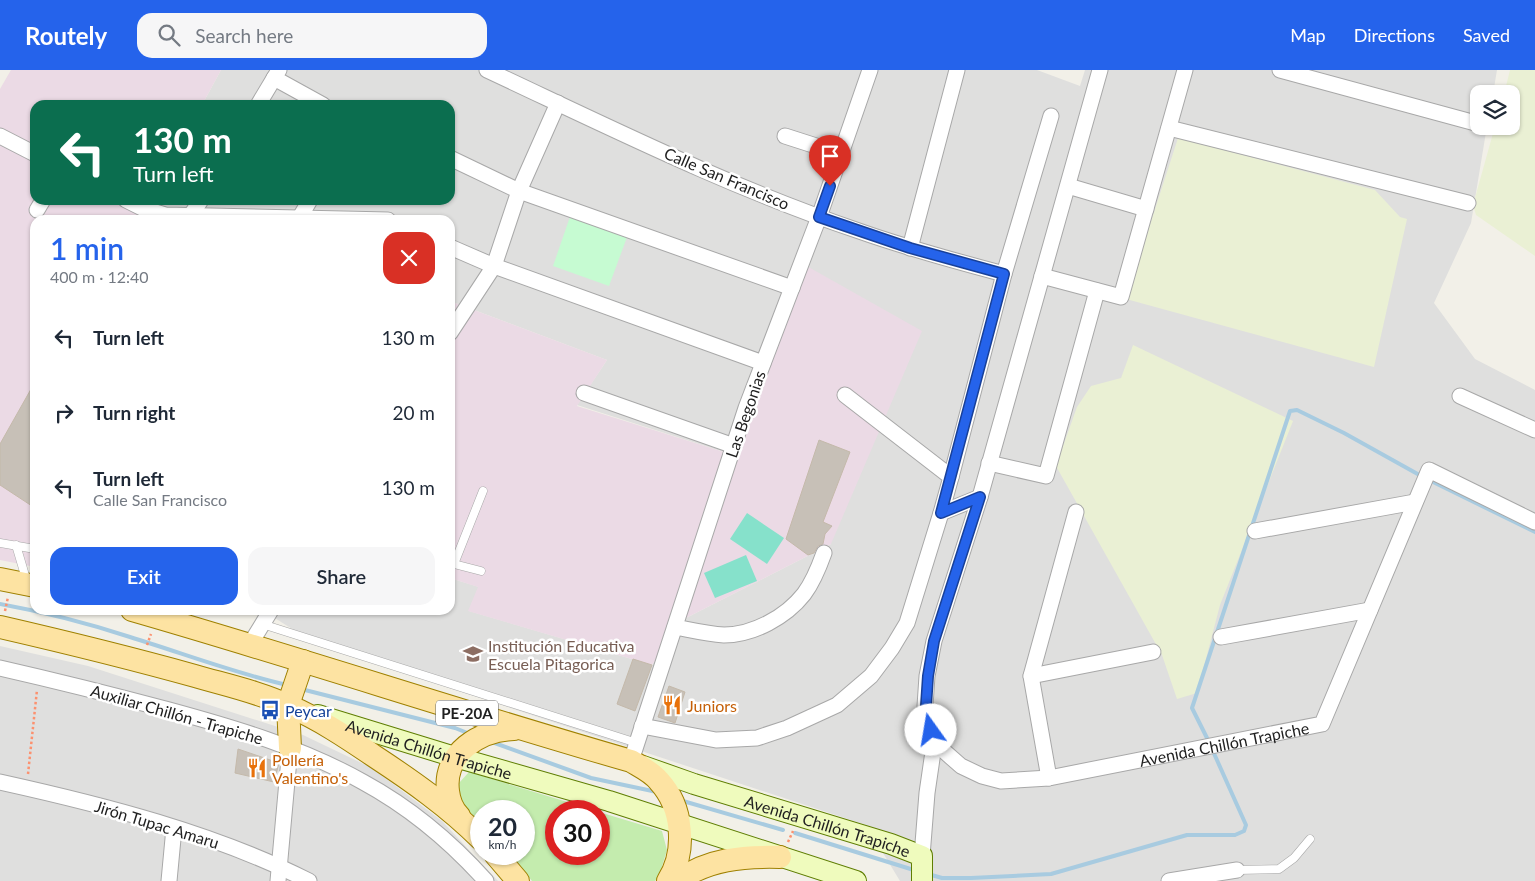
<!DOCTYPE html>
<html lang="en">
<head>
<meta charset="utf-8">
<style>
  :root { --surface:#fff; --page:#f6f6f7; --text:#1f2937; --muted:#747a83; --accent:#2563eb }
  body { margin:0; font-family:Lato,sans-serif; background:var(--page); color:var(--text); height:100vh; display:flex; flex-direction:column; font-size:19px; white-space:nowrap }
  * { box-sizing:border-box; margin:0 }
  p { font-size:16px; color:var(--muted) }
  .icon { flex:none; width:28px; height:28px; fill:none; stroke:currentColor; stroke-width:2; stroke-linecap:round; stroke-linejoin:round }
  .map { position:relative; flex:1; overflow:hidden }
  .panel { position:absolute; left:30px; top:145px; width:425px; height:400px; display:flex; flex-direction:column; background:var(--surface); border-radius:15px; box-shadow:0 1px 4px #0004 }
  .panel>* { flex:none }
  .guide { position:absolute; left:30px; top:30px; width:425px; height:105px; border-radius:15px; box-shadow:0 1px 4px #0004; background:#0b6e4f; color:#fff; overflow:hidden }
  .fabs { position:absolute; left:1470px; top:15px; display:grid; gap:10px }
  .fabs a { display:grid; place-items:center; width:50px; height:50px; border-radius:10px; background:var(--surface); box-shadow:0 1px 4px #0004; font-size:25px }
  .speed { position:absolute; left:470px; top:730px; display:flex; gap:10px; font-size:25px; font-weight:700; text-align:center }
  .speed>* { display:grid; place-content:center; width:65px; height:65px; border-radius:50%; background:var(--surface); box-shadow:0 1px 4px #0004; line-height:1 }
  .speed small { font-size:12px; font-weight:400 }
  .speed .limit { border:8px solid #d22; background:#fff; color:#111 }
  .pin { position:absolute; display:grid; place-items:center; width:42px; height:42px; color:#fff; margin:-51px -21px; border-radius:50% 50% 50% 0; rotate:-45deg; box-shadow:0 0 5px #0007 }
  .pin .icon { rotate:45deg }
  .me { position:absolute; width:55px; margin:-28px; rotate:347deg; stroke-linejoin:round; filter:drop-shadow(0 0 4px #0008) }
  .turn { display:flex; align-items:center; gap:18px; height:105px; padding:0 20px; font-size:22px }
  .turn .icon { width:65px; height:65px; stroke-width:2.5 }
  .turn b { display:block; font-size:35px; line-height:42px }
  .round { display:grid; place-items:center; flex:none; width:52px; height:52px; border-radius:15px; background:var(--page) }
  .headline { display:flex; align-items:center; justify-content:space-between; height:85px; padding:0 20px }
  h1 { font-size:30px; font-weight:600; line-height:38px; color:var(--accent) }
  .button { display:flex; gap:10px; margin-top:auto; padding:10px 20px }
  .button a { flex:1; height:58px; border-radius:15px; background:var(--accent); color:#fff; font-size:20px; font-weight:600; line-height:58px; text-align:center }
  .button a+a { background:var(--page); color:var(--text) }
  ul { padding:0; list-style:none }
  li { display:flex; align-items:center; gap:15px; height:75px; padding:0 20px }
  li div { flex:1 }
  li b { display:block; font-size:19px }
  li em { font-style:normal }
  header { display:flex; align-items:center; gap:30px; box-sizing:border-box; height:70px; padding:0 25px; background:var(--accent); color:#fff }
  header strong { font-size:24px }
  nav { display:flex; gap:28px; margin-inline-start:auto; font-size:18px }
  .search { width:350px; height:45px; background:var(--page); display:flex; align-items:center; gap:12px; box-sizing:border-box; padding:0 18px; border-radius:15px; color:var(--muted); font-size:19px }
  .map>svg:first-child { display:block }
  .residential { fill:#dfdfde }
  .industrial { fill:#ebdae5 }
  .farmland { fill:#eaf0d4 }
  .grass { fill:#c4ecae }
  .park { fill:#c6fbd2 }
  .pitch { fill:#86e1cb }
  .lines { fill:none; stroke-linecap:round; stroke-linejoin:round }
  .stream { stroke:#a8cbe0; stroke-width:4 }
  .building { fill:#c7c0b7; stroke:#c4b9aa }
  .lane-casing { stroke:#a8a8a8; stroke-width:9 }
  .street-casing { stroke:#a8a8a8; stroke-width:17 }
  .secondary-casing { stroke:#5f7e03; stroke-width:22 }
  .primary-casing { stroke:#9f8100; stroke-width:24 }
  .path { stroke:#fc916f; stroke-width:2.5; stroke-dasharray:2.5 2.5; stroke-linecap:butt }
  .lane { stroke:#fff; stroke-width:8 }
  .street { stroke:#fff; stroke-width:15 }
  .secondary { stroke:#effbbd; stroke-width:20 }
  .primary { stroke:#fde3a2; stroke-width:22 }
  .route-casing { stroke:#184099; stroke-width:12 }
  .route { stroke:#2563eb; stroke-width:9 }
  .labels { text-anchor:middle; dominant-baseline:central; stroke-width:5; stroke-linejoin:round; paint-order:stroke }
  .shield { fill:#fff; stroke:#646464; stroke-width:1 }
  .shield-label { font-size:15px; font-weight:bold; fill:#212121 }
  .street-label { font-size:16px; fill:#212121; stroke:#fff }
  .education-label { font-size:16px; fill:#785e54; stroke:#fff; text-anchor:start }
  .food-label { font-size:16px; fill:#c56008; stroke:#fff; text-anchor:start }
  .transit-label { font-size:16px; fill:#164399; stroke:#fff; text-anchor:start }
</style>
</head>
<body>
<header>
<strong>Routely</strong>
<div class="search"><svg class="icon" aria-label="search" viewBox="0 0 24 24"><circle cx="10" cy="10" r="6"/><path d="M15 15l6 6"/></svg>Search here</div>
<nav><a>Map</a><a>Directions</a><a>Saved</a></nav>
</header>
<div class="map">
<svg width="1535" height="811" viewBox="0 0 1535 811">
  <rect width="100%" height="100%" fill="#f2f0e8"/>
  <g class="residential">
    <path d="M221,0H1037L1080,16L1085,0H1497L1493,24H1479V56H1487L1471,153L1434,233L1475,289L1535,320V811H900L866,755L316,574L262,540H450V508L479,517L469,541L652,595L684,549L831,474L724,382L577,335L607,290L450,231V150H140L151,130H450V35H202Z"/>
    <path d="M0,576L88,596L303,665L372,698L442,751L498,811H0Z"/>
  </g>
  <g class="industrial">
    <path d="M11,0H221L202,35H35V130H151L140,150H35V497L0,490V19Z"/>
    <path d="M796,190L922,261L831,474L684,549L652,595L468,541L478,517L450,508V231L607,290L577,336L724,382Z"/>
  </g>
  <g class="farmland">
    <path d="M1510,0H1535V186L1476,145L1473,135L1495,56H1511V24H1504Z"/>
    <path d="M1178,68L1375,120L1400,147L1407,149L1374,297L1126,229Z"/>
    <path d="M1133,275L1293,351L1220,535L1197,623L1177,629L1162,585L1056,396L1077,337L1091,316L1121,308Z"/>
  </g>
  <path class="grass" d="M469,702L597,741H556V784H599V742L662,761L667,780L659,806L655,811H532L509,784H524V741H481V754L459,731V713Z"/>
  <path class="park" d="M573,138L630,159L609,216L553,196Z"/>
  <g class="pitch">
    <path d="M747,443L784,468L767,494L730,469Z"/>
    <path d="M746,485L757,511L715,528L704,503Z"/>
  </g>
  <g class="lines">
    <g class="stream">
      <path d="M1429,410L1535,462"/>
      <path d="M0,534C44,542 87,553 130,567C182,583 234,603 287,615"/>
      <path d="M301,619L455,658L470,664"/>
      <path d="M492,672L591,708L657,722"/>
      <path d="M1209,672L1192,638L1290,341L1297,340L1344,363L1423,407"/>
      <path d="M683,731L783,760"/>
      <path d="M795,763L917,801"/>
      <path d="M928,804L942,808H971L1051,804L1187,765H1235L1244,761L1246,755L1212,679"/>
    </g>
  </g>
  <g class="building">
    <path d="M35,312V438L0,415V374Z"/>
    <path d="M819,370L850,382L823,452L832,456L825,464L823,474L818,476L814,483L808,485L786,469Z"/>
    <path d="M633,589L652,595L635,641L617,634Z"/>
    <path d="M669,616L685,622L675,653L658,647Z"/>
    <path d="M238,679L279,693L274,712L235,703Z"/>
  </g>
  <g class="lines">
    <defs>
      <g id="lane">
        <path d="M0,473L35,479"/>
        <path d="M16,475L27,512"/>
        <path d="M450,493L481,501"/>
        <path d="M454,494L483,421"/>
        <path d="M262,554L637,673"/>
        <path d="M1237,800L1279,799L1294,788L1310,769"/>
      </g>
      <g id="street">
        <path d="M487,0C609,57 731,118 859,161C907,178 955,191 1004,204"/>
        <path id="s1" d="M1100,0L980,427L934,571L927,606L925,636L931,660L944,681L961,696L982,706L1001,711L1049,708L1322,654L1429,400L1535,452"/>
        <path d="M1280,0L1479,54"/>
        <path d="M274,8L323,35"/>
        <path d="M258,35L279,0"/>
        <path d="M1169,58L1468,133"/>
        <path d="M0,66L35,84"/>
        <path d="M785,66L841,84"/>
        <path d="M450,88L519,121L792,218"/>
        <path d="M1068,116L1146,139"/>
        <path d="M126,130L142,138L165,145L388,150"/>
        <path d="M37,140L43,130"/>
        <path d="M191,145L201,130"/>
        <path d="M300,147L310,130"/>
        <path d="M450,177L494,196L763,293"/>
        <path d="M910,178L957,0"/>
        <path d="M1042,206L1121,227L1185,0"/>
        <path d="M450,263L494,196L519,121L558,33"/>
        <path d="M584,323L734,376"/>
        <path d="M845,325L951,407L941,443"/>
        <path d="M1460,326L1535,360"/>
        <path d="M989,393L1046,406L1097,221"/>
        <path d="M951,407L1004,204L1051,46"/>
        <path d="M1255,461L1415,432"/>
        <path d="M675,557C691,560 707,564 724,565C753,565 786,547 804,524C813,512 819,497 824,483"/>
        <path d="M1221,567L1370,540"/>
        <path d="M249,576L271,540"/>
        <path d="M0,598C57,611 113,625 169,640C235,658 303,678 363,712C409,737 451,772 486,811"/>
        <path d="M1031,606L1153,582"/>
        <path d="M642,656L716,670L757,668L787,658L837,635L871,606L892,578L907,553L941,443L980,427"/>
        <path d="M631,691L746,338L819,147L870,0"/>
        <path d="M1049,708L1031,606L1076,442"/>
        <path d="M0,712C104,735 214,763 309,811"/>
        <path d="M922,786L927,723L935,668"/>
        <path d="M169,811L174,758"/>
        <path d="M278,811L290,678"/>
        <path d="M1169,811L1237,800"/>
      </g>
      <g id="secondary">
        <path id="s2" d="M318,645L455,687L609,731L856,811"/>
        <path id="s3" d="M643,696L694,714L891,774L922,786V811"/>
      </g>
      <g id="primary">
        <path d="M0,509L35,516"/>
        <path d="M132,540C299,588 464,643 631,691C641,697 652,702 659,711C683,737 687,781 668,811"/>
        <path d="M0,557C65,572 130,588 195,606C226,615 259,622 289,636C319,649 346,667 374,686C412,711 449,737 481,769"/>
        <path d="M290,678L288,635L303,591"/>
        <path d="M459,746C452,739 449,730 448,721C443,683 480,660 514,659"/>
        <path d="M495,784L518,811"/>
        <path d="M678,811C707,789 744,786 780,787"/>
      </g>
    </defs>
    <use href="#lane" class="lane-casing"/>
    <use href="#street" class="street-casing"/>
    <use href="#secondary" class="secondary-casing"/>
    <use href="#primary" class="primary-casing"/>
    <g class="path">
      <path d="M5,541L8,527"/>
      <path d="M147,575L151,564"/>
      <path d="M28,704L37,620"/>
      <path d="M788,772L793,761"/>
    </g>
    <use href="#lane" class="lane"/>
    <use href="#street" class="street"/>
    <use href="#secondary" class="secondary"/>
    <use href="#primary" class="primary"/>
  </g>
  <g class="lines">
    <defs>
      <path id="route" d="M830,116L819,147L910,178L1004,204L941,443L980,427L934,571L928,606L926,636L931,660"/>
    </defs>
    <use href="#route" class="route-casing"/>
    <use href="#route" class="route"/>
  </g>
  <defs>
    <symbol id="school-bare" viewBox="-9 -9 18 18"><path d="M0-5L7-2L0 1L-7-2ZM-4 1L0 2.5L4 1V4Q0 6-4 4Z" fill="#8d6e63" stroke="#fff" stroke-width="2.5" paint-order="stroke"/></symbol>
    <symbol id="restaurant-bare" viewBox="-9 -9 18 18"><path d="M-5-6h1v4h1v-4h1v4h1v-4h1v5L-1.5 .5V6h-2V.5L-5-1ZM5-6V6H3V1.5H1.5Q1.5-4 5-6Z" fill="#e8710a" stroke="#fff" stroke-width="2.5" paint-order="stroke"/></symbol>
    <symbol id="bus-bare" viewBox="-9 -9 18 18"><path d="M-5-6H5V4H4V6H2V4H-2V6H-4V4H-5ZM-3.5-4V0h7V-4ZM-3.5 1.2v1.5H-2V1.2ZM2 1.2v1.5H3.5V1.2Z" fill="#1a4fb4" stroke="#fff" stroke-width="2.5" paint-order="stroke"/></symbol>
  </defs>
  <g fill-rule="evenodd">
    <use href="#school-bare" x="459" y="570" width="28" height="28"/>
    <use href="#restaurant-bare" x="658" y="621" width="28" height="28"/>
    <use href="#bus-bare" x="256" y="626" width="28" height="28"/>
    <use href="#restaurant-bare" x="243" y="684" width="28" height="28"/>
  </g>
  <g class="labels">
    <rect class="shield" x="436" y="630.5" width="62" height="25" rx="4"/>
    <g class="shield-label">
      <text x="467" y="643">PE-20A</text>
    </g>
    <g class="street-label">
      <text transform="translate(727 108) rotate(23)">Calle San Francisco</text>
      <text transform="translate(745 344) rotate(-71)">Las Begonias</text>
      <text transform="translate(177 644) rotate(16)">Auxiliar Chillón - Trapiche</text>
      <text stroke="none"><textPath href="#s1" startOffset="1002">Avenida Chillón Trapiche</textPath></text>
      <text stroke="none"><textPath href="#s2" startOffset="116">Avenida Chillón Trapiche</textPath></text>
      <text transform="translate(157 754) rotate(17)">Jirón Tupac Amaru</text>
      <text stroke="none"><textPath href="#s3" startOffset="194">Avenida Chillón Trapiche</textPath></text>
    </g>
    <g class="education-label">
      <text x="488" y="575">Institución Educativa<tspan x="488" dy="18">Escuela Pitagorica</tspan></text>
    </g>
    <g class="food-label">
      <text x="687" y="635">Juniors</text>
      <text x="272" y="689">Pollería<tspan x="272" dy="18">Valentino's</tspan></text>
    </g>
    <g class="transit-label">
      <text x="285" y="640">Peycar</text>
    </g>
  </g>
</svg>
<div class="fabs">
<a><svg class="icon" aria-label="layers" viewBox="0 0 24 24"><path d="M12 4l9 5-9 5-9-5zM3 14l9 5 9-5"/></svg></a>
</div>
<div class="speed"><div>20<small>km/h</small></div><div class="limit">30</div></div>
<div class="pin" style="left:830px;top:116px;background:#d93025"><svg class="icon" aria-label="arrive" viewBox="0 0 24 24"><path d="M6 21V4h12l-3 4 3 4H6"/></svg></div>
<svg class="me" style="left:931px;top:660px" viewBox="-20 -20 40 40"><circle r="19" fill="#fff"/><path d="M0-13L10 11 0 6-10 11z" fill="#2563eb"/></svg>
<div class="guide">
<div class="turn"><svg class="icon" aria-label="left" viewBox="0 0 24 24"><path d="M17 20v-9H6M10 6l-5 5 5 5"/></svg><div><b>130 m</b>Turn left</div></div>
</div>
<section class="panel">
<div class="headline"><div><h1>1 min</h1><p>400 m · 12:40</p></div><a class="round" style="background:#d93025;color:#fff"><svg class="icon" aria-label="close" viewBox="0 0 24 24"><path d="M6 6l12 12M18 6L6 18"/></svg></a></div>
<ul>
<li><svg class="icon" aria-label="left" viewBox="0 0 24 24"><path d="M17 20v-9H6M10 6l-5 5 5 5"/></svg><div><b>Turn left</b></div><em>130 m</em></li>
<li><svg class="icon" aria-label="right" viewBox="0 0 24 24"><path d="M7 20v-9h11M14 6l5 5-5 5"/></svg><div><b>Turn right</b></div><em>20 m</em></li>
<li><svg class="icon" aria-label="left" viewBox="0 0 24 24"><path d="M17 20v-9H6M10 6l-5 5 5 5"/></svg><div><b>Turn left</b><p>Calle San Francisco</p></div><em>130 m</em></li>
</ul>
<div class="button"><a>Exit</a><a>Share</a></div>
</section>
</div>
</body>
</html>
